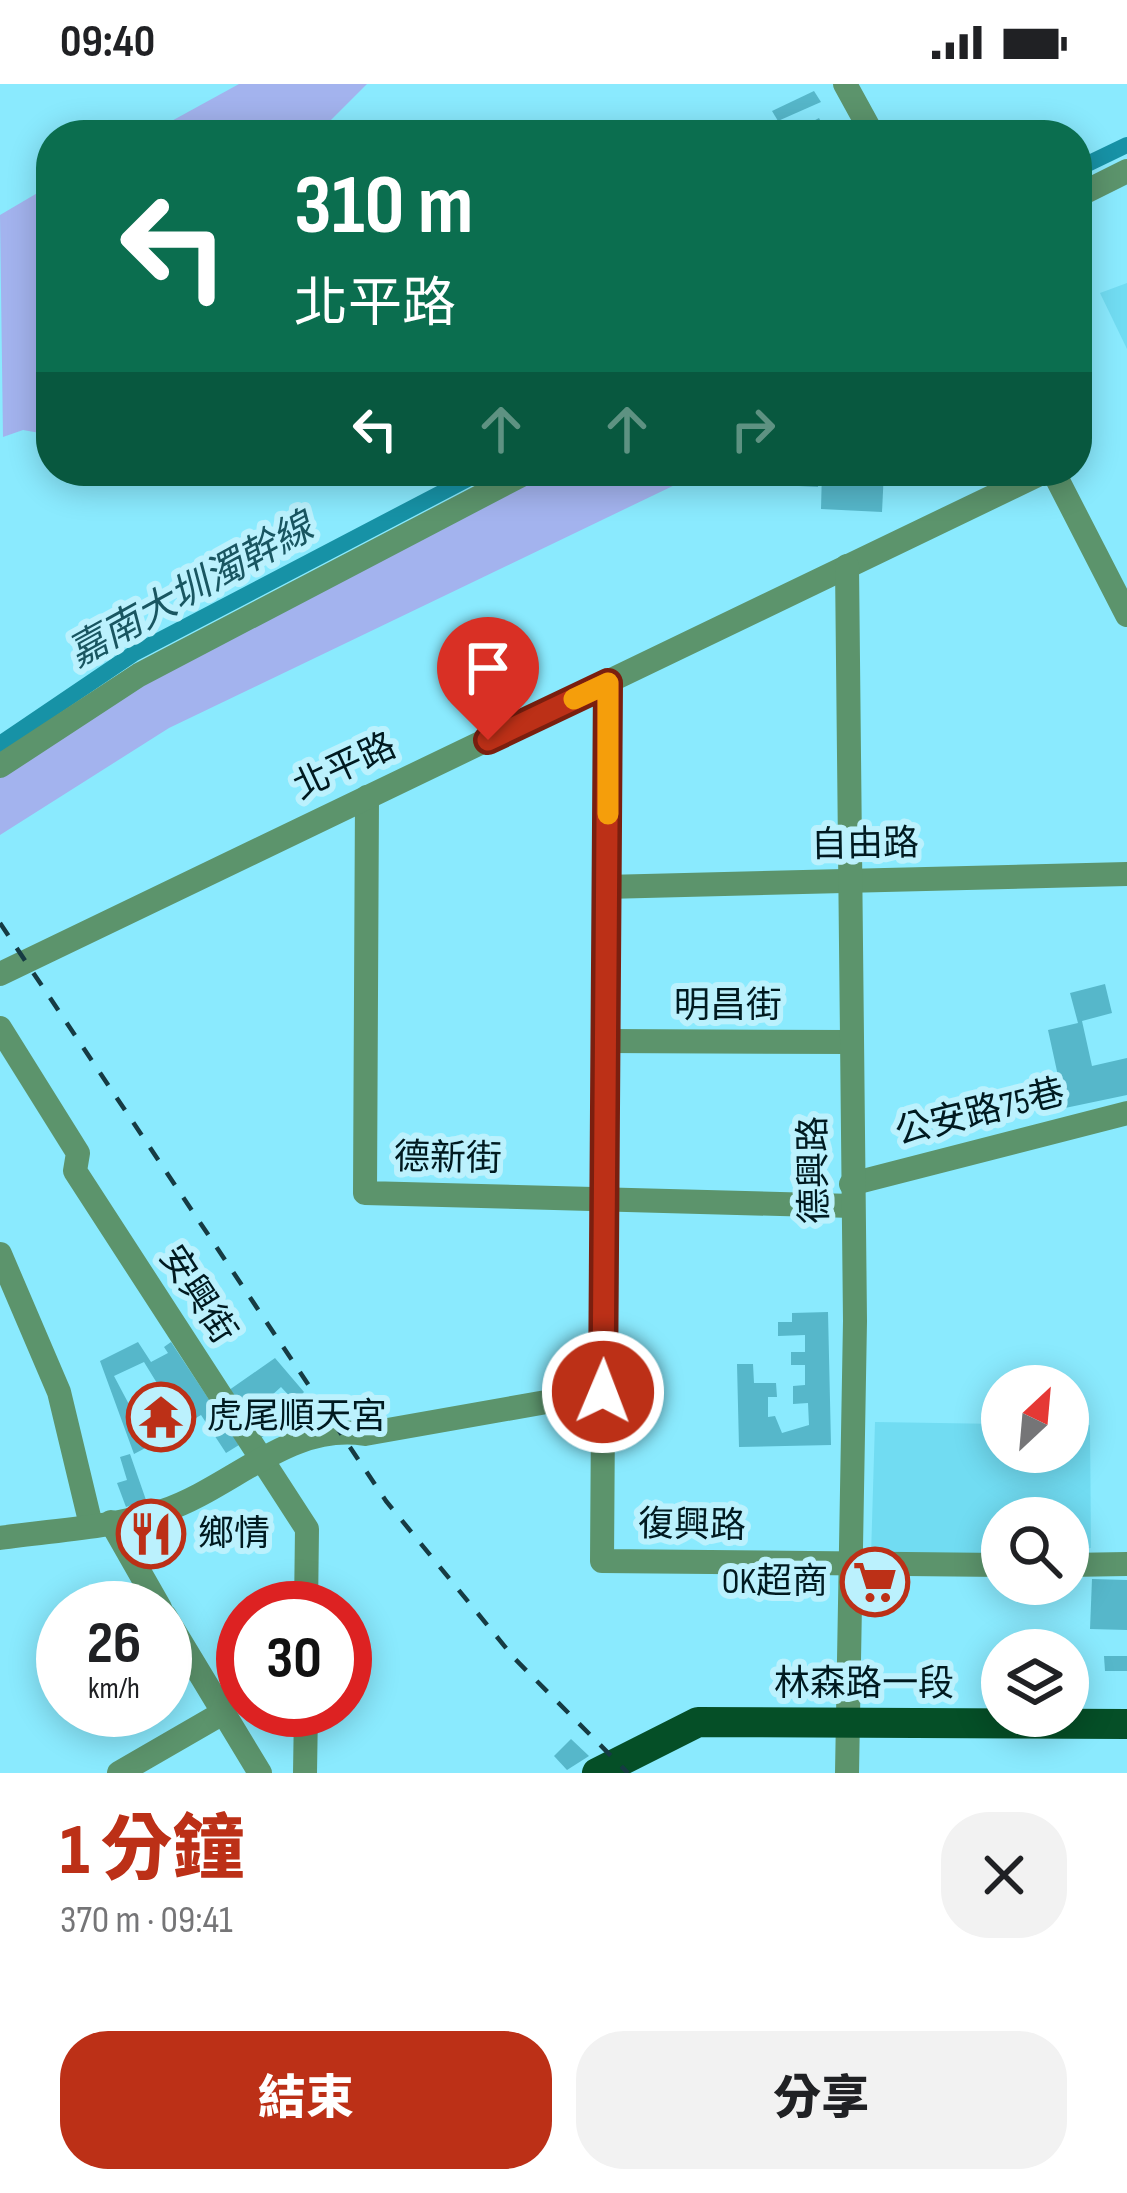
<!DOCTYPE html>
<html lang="zh-TW">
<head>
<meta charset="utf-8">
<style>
  :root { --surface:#fff; --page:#f2f2f2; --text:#202124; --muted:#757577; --accent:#bc3017 }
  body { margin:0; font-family:"Sofia Sans Condensed","Noto Sans TC",sans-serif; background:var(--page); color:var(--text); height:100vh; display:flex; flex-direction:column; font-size:45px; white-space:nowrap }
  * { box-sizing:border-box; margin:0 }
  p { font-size:39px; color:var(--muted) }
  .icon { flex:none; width:66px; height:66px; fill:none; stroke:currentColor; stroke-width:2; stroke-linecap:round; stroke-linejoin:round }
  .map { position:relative; height:1689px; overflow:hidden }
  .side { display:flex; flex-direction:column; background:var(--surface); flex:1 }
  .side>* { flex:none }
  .guide { position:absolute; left:36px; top:36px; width:1056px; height:366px; border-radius:48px; box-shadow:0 6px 30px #0003; background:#0b6e4f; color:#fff; overflow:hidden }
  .needle { width:78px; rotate:26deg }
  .tools { position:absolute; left:981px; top:1281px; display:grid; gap:24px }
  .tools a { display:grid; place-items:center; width:108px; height:108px; border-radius:50%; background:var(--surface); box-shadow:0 6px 30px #0003; font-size:60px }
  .speed { position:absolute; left:36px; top:1497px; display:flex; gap:24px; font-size:60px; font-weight:700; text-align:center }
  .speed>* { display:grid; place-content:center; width:156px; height:156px; border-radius:50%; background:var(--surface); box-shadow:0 6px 30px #0003; line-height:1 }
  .speed small { font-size:30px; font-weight:400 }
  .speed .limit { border:18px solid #d22; background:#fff; color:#111 }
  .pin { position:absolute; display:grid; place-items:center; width:102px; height:102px; color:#fff; margin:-123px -51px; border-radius:50% 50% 50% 0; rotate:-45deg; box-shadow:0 0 12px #0007 }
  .pin .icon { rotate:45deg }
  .me { position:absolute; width:132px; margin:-66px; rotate:1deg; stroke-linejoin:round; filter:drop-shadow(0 0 9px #0008) }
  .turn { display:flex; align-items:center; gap:42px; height:252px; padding:0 60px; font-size:54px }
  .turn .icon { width:156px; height:156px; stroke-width:2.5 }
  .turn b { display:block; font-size:84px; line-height:102px }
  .lanes { display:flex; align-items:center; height:114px; padding:0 60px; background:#0003; justify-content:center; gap:60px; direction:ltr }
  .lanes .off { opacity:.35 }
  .round { display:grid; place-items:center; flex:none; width:126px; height:126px; border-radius:48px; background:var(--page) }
  .head { display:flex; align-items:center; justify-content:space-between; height:204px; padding:0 60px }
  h1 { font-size:72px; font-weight:800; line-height:90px; color:var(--accent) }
  .cta { display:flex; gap:24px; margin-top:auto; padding:24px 60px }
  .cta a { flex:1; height:138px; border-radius:48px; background:var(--accent); color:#fff; font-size:48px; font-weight:800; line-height:138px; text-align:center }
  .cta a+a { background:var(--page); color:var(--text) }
  .status { display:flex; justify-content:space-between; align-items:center; height:84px; padding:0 60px; background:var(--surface); direction:ltr }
  .status svg { height:33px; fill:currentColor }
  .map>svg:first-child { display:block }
  .built { fill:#71dcf2 }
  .green { fill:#a3b3ee }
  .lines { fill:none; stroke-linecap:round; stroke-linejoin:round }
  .canal { stroke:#1792a6; stroke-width:16 }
  .building { fill:#56b7ca; fill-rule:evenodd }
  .minor { stroke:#5c946c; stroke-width:24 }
  .major { stroke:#054f27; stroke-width:30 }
  .rail { stroke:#163b43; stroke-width:4.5; stroke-dasharray:15 15; stroke-linecap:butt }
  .route-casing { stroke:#7a1f0f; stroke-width:30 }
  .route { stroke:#bc3017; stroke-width:21 }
  .slow { stroke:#f59e0b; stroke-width:21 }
  .labels { text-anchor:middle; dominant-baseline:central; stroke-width:12; stroke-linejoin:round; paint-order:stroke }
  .street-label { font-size:36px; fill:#001a20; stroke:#bbf1fd }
  .poi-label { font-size:36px; fill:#001a20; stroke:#bbf1fd; text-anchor:start }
  .water-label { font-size:39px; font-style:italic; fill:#195661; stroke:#bbf1fd }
</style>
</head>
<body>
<div class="status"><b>09:40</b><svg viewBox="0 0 49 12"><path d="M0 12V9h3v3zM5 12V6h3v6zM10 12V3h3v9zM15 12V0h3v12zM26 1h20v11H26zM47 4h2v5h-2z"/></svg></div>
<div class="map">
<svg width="1127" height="1689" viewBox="0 0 1127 1689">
  <rect width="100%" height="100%" fill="#8aeafe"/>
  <g class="built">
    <path d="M1127,199V265L1100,209Z"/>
    <path d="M875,1338L1002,1340V1368H1068V1341H1090L1091,1464L1068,1466V1434H1002V1470L871,1472Z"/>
  </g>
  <g class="green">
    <path d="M239,0H367L316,51H146Z"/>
    <path d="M51,101V351L23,346L3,353L0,131Z"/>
    <path d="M547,387H704L169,644L0,751V691L145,597Z"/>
  </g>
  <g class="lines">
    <g class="canal">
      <path d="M1077,85L1127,61"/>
      <path d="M0,660L133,570L483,387"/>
    </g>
  </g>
  <g class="building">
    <path d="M814,7L821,18L778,37L772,27Z"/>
    <path d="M819,34L828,51H787Z"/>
    <path d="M780,387H819L818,403L779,401Z"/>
    <path d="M822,387H884L882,428L821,425Z"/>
    <path d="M1105,900L1112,929L1082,937L1092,982L1127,974V1011L1065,1024L1048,946L1078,939L1070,909Z"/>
    <path d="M828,1228L831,1361L739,1363L737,1280H753L754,1299H776L777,1313H768V1333L775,1332L782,1349L809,1341L808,1319L793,1320V1302L805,1301V1281H791V1268H805V1251L778,1252V1238H792V1229Z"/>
    <path d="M138,1258L151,1278L168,1269L164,1263L171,1258L239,1361L226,1369L201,1331L189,1338L194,1346L157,1366L153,1360L134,1370L100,1277ZM144,1278L163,1309L133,1328L114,1292Z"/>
    <path d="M275,1274L304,1308L295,1318L281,1303L252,1329L267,1350L256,1357L222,1311Z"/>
    <path d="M130,1370L146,1416L126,1423L117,1399L127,1396L120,1373Z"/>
    <path d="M1092,1495L1127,1496V1546L1090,1545Z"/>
    <path d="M1104,1572H1127V1587H1105Z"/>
    <path d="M571,1655L589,1672L567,1686L554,1672Z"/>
  </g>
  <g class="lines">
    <g class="minor">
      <path d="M845,0L873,51"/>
      <path d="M1077,112L1127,87"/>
      <path d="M1053,387L1127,531"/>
      <path d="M608,599L602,1477L1002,1481"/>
      <path d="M0,682L139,591L529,387"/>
      <path d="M367,713L365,1109L853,1122"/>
      <path d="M605,803L1127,790"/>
      <path d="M0,890L1046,387"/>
      <path d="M0,944L78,1069L75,1087L307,1445L306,1524"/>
      <path d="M606,957L850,958"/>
      <path d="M851,1100L1127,1029"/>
      <path d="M0,1170L59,1308L91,1441"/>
      <path d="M111,1438L160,1524"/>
      <path d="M0,1454C54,1446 112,1444 163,1427C232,1404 289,1338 365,1350L603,1308"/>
      <path d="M1068,1481L1127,1480"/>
      <path d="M165,1532L260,1689"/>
      <path d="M119,1689L221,1630"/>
      <path d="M305,1689L306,1626"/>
      <path d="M847,1689L855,1237L847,482"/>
    </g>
    <path class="major" d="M597,1689L698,1638L1127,1640"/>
    <path class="rail" d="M0,839L386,1417L515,1575L628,1689"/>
  </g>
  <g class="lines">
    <defs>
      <path id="route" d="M488,656L608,599L603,1308"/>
    </defs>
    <use href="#route" class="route-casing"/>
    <use href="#route" class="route"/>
    <path class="slow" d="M574,615L608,599V730"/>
  </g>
  <defs>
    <symbol id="temple-ring" viewBox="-11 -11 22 22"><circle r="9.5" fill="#bbf1fd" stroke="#bc3017" stroke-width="1.5"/><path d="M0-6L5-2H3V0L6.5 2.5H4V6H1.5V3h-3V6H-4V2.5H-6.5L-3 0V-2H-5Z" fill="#bc3017"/></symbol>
    <symbol id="restaurant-ring" viewBox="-11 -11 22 22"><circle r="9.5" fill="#bbf1fd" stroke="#bc3017" stroke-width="1.5"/><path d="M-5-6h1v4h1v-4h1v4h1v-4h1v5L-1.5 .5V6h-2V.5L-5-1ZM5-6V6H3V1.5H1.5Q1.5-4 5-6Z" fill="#bc3017"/></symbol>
    <symbol id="supermarket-ring" viewBox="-11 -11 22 22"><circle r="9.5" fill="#bbf1fd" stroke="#bc3017" stroke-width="1.5"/><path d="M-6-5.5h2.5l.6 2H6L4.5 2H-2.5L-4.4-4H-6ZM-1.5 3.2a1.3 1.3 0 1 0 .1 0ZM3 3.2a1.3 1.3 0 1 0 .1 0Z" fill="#bc3017"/></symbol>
  </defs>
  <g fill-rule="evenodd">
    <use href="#temple-ring" x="123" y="1295" width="76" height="76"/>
    <use href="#restaurant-ring" x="113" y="1412" width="76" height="76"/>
    <use href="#supermarket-ring" x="837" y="1460" width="76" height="76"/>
  </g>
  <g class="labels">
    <g class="street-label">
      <text transform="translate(345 683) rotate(-25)">北平路</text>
      <text transform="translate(865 761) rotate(-1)">自由路</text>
      <text x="728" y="922">明昌街</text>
      <text transform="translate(980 1029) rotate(-14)">公安路75巷</text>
      <text transform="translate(448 1075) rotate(1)">德新街</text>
      <text transform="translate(815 1086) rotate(-91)">德興路</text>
      <text transform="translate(197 1211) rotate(57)">安興街</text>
      <text transform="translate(692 1442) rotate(1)">復興路</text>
      <text x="864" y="1600">林森路一段</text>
    </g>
    <g class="poi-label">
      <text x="207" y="1333">虎尾順天宮</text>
      <text x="198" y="1450">鄉情</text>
      <text x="828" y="1498" text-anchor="end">OK超商</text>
    </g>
    <g class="water-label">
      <text transform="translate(191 507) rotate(-29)">嘉南大圳濁幹線</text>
    </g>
  </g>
</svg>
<div class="tools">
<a><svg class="needle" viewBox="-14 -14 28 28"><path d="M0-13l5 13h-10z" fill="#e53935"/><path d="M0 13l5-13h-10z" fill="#757577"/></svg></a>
<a><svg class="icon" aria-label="search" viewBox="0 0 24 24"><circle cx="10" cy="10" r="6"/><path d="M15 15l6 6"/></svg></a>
<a><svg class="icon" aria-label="layers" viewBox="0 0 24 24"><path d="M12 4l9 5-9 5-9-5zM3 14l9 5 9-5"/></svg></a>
</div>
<div class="speed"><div>26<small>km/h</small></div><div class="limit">30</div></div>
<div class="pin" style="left:488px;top:656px;background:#d93025"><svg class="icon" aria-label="arrive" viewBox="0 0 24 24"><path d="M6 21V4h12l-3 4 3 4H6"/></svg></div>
<svg class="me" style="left:603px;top:1308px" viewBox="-20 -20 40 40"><circle r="17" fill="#bc3017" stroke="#fff" stroke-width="3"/><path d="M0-11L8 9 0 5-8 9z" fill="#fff"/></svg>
<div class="guide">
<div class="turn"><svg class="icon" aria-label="left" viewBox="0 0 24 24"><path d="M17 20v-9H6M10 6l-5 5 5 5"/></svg><div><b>310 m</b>北平路</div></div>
<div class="lanes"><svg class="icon" aria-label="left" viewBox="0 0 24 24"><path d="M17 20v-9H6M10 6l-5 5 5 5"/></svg><svg class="icon off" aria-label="ahead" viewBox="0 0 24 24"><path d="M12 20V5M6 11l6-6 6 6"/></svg><svg class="icon off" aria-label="ahead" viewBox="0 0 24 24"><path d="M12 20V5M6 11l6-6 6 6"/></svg><svg class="icon off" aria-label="right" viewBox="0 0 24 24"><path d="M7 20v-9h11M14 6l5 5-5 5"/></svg></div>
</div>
</div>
<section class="side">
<div class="head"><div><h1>1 分鐘</h1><p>370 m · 09:41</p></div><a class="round"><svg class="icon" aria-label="close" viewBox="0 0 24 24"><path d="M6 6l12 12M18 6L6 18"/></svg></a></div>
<div class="cta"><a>結束</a><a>分享</a></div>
</section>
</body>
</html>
